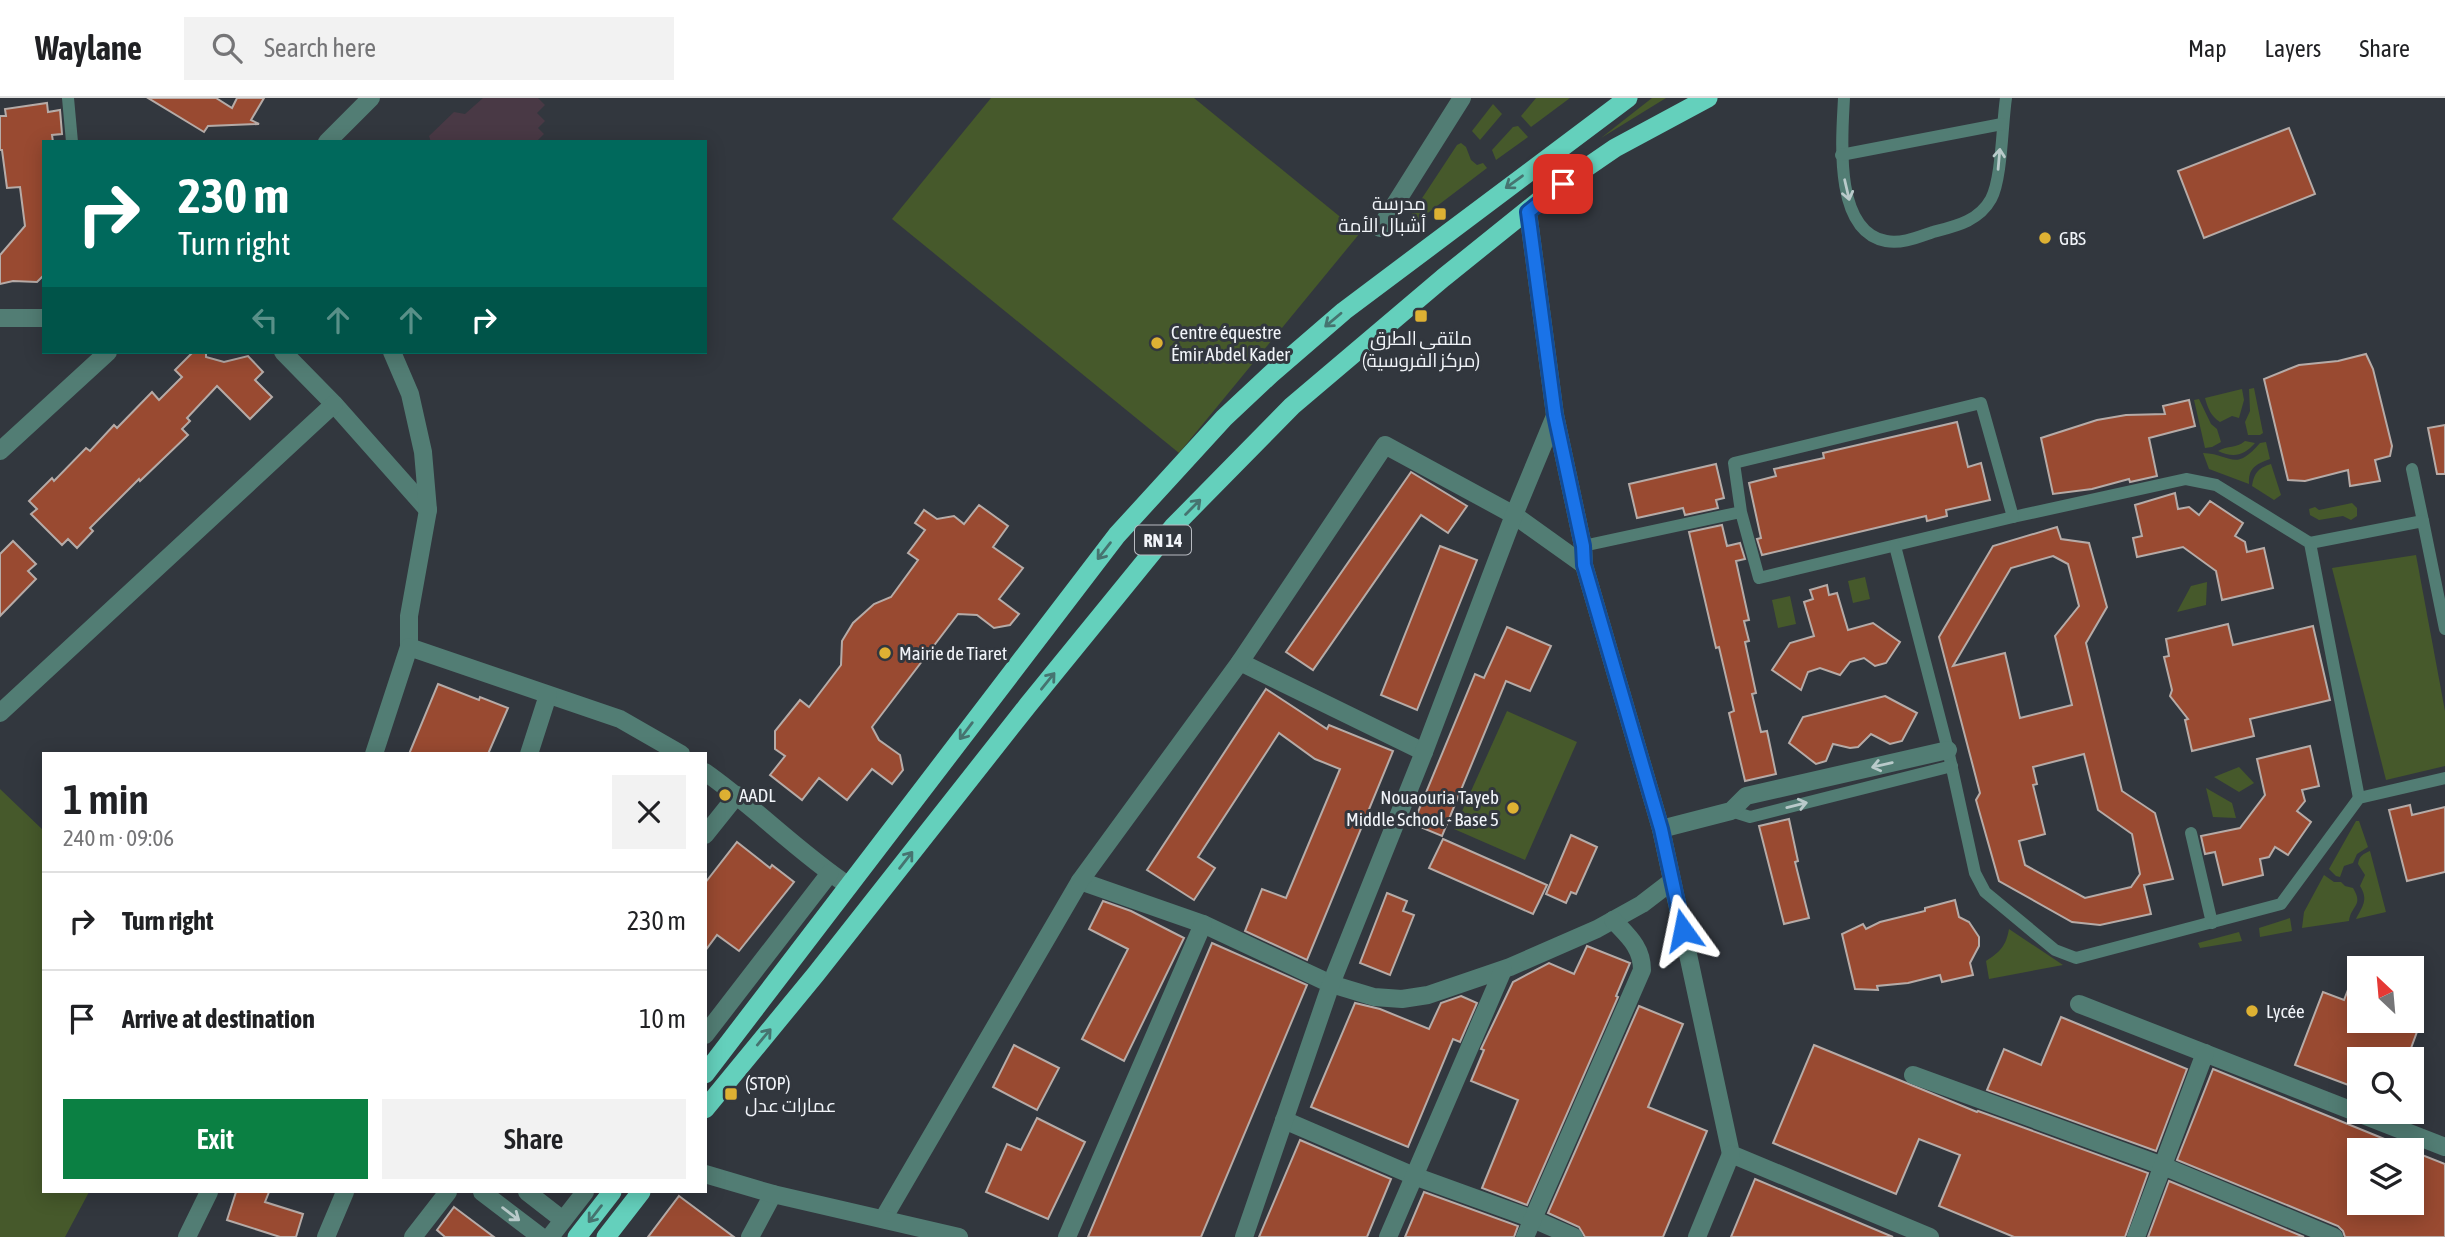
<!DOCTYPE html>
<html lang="en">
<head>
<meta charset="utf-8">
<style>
  :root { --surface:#fff; --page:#f2f2f2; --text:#202124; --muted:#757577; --line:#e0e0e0; --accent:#0b8043 }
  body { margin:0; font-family:"Asap Condensed",Cairo,sans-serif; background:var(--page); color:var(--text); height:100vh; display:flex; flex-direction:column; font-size:26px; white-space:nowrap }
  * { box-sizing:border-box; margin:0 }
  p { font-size:23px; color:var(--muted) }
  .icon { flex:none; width:38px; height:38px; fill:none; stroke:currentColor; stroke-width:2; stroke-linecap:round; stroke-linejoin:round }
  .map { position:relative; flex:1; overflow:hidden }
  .sheet { position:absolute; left:42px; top:654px; width:665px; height:441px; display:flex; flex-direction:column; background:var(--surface); border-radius:0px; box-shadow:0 4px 18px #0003 }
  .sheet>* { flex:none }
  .guide { position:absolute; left:42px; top:42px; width:665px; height:214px; border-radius:0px; box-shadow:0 4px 18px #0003; background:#00695c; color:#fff; overflow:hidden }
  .needle { width:46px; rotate:334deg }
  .tools { position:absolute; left:2347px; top:858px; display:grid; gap:14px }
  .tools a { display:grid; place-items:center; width:77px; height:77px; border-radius:0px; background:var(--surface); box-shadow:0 4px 18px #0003; font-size:35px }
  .pin { position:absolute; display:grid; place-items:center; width:60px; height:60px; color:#fff; margin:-30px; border-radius:14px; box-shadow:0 4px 10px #0006 }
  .me { position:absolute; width:77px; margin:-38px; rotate:348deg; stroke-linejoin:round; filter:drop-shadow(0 0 5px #0008) }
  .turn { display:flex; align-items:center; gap:24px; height:147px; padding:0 21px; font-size:32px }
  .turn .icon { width:91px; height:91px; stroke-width:2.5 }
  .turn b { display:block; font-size:49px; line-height:60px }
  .lanes { display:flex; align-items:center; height:66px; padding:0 21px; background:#0003; justify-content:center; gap:35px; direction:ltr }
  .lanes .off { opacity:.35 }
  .round { display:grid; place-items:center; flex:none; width:74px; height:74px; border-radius:0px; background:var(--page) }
  .overview { display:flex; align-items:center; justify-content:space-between; height:119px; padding:0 21px }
  h1 { font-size:42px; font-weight:600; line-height:52px }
  .primary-button { display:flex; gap:14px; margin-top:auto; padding:14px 21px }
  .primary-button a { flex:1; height:80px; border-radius:0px; background:var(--accent); color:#fff; font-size:28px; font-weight:600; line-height:80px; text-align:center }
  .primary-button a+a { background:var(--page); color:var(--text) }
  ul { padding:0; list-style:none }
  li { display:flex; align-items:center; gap:21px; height:98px; padding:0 21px; border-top:2px solid var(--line) }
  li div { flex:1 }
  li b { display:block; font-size:26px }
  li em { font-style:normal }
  header { display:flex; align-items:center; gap:42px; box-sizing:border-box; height:98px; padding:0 35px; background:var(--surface); border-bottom:2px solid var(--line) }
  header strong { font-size:33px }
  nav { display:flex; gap:38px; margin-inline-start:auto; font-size:24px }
  .search { width:490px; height:63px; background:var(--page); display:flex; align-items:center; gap:18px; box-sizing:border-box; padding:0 24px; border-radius:0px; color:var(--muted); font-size:26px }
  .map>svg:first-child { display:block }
  .medical { fill:#493945 }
  .green { fill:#46592b }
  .building { fill:#994a31; stroke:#b6aba7; stroke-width:2; fill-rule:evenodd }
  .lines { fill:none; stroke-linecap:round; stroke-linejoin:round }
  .service { stroke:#527d74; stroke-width:12 }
  .minor { stroke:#527d74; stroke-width:18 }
  .tertiary { stroke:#527d74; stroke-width:18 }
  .trunk { stroke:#64d0bc; stroke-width:19 }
  .oneway { stroke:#b9caca }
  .oneway2 { stroke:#467470 }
  .route-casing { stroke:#114b97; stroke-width:18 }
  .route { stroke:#1a73e8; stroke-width:12 }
  .poi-dot { fill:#deb133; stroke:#32373e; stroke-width:2.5 }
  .labels { text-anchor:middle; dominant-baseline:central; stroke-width:6; stroke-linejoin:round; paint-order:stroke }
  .shield { fill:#32373e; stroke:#b8bbc1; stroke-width:2 }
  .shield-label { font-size:18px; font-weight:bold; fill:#f1f4f9 }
  .poi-label { font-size:19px; fill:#f1f4f9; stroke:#32373e; text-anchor:start }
</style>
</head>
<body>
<header>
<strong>Waylane</strong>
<div class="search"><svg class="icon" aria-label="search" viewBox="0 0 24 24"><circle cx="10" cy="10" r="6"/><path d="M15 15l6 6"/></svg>Search here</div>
<nav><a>Map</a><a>Layers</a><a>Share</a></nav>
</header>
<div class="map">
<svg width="2445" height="1139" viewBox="0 0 2445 1139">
  <rect width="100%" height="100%" fill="#32373e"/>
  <path class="medical" d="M483,0H538L545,7L537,15L545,23L538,30L544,36L536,44H431L429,38L454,14L465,16Z"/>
  <g class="green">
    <path d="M991,0H1194L1360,135L1179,355L892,121Z"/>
    <path d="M1536,0H1570L1531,29L1521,18Z"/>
    <path d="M1652,0H1666L1601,40Z"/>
    <path d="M1493,6L1502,16L1480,42L1472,33Z"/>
    <path d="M1518,28L1528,39L1496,62L1492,52L1513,29Z"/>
    <path d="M1461,45L1466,49L1471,62L1477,67L1483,65L1487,70L1412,127L1409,126V120L1457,47Z"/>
    <path d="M2254,290L2263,335L2260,337H2248L2245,324L2250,313L2249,291Z"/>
    <path d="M2242,291L2244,302L2239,320L2232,318L2220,324C2211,318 2208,311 2205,300Z"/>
    <path d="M2199,301L2211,326L2217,331L2221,344L2212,349L2205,350L2194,302Z"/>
    <path d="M2245,343L2255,345C2244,358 2233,360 2218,353C2228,347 2236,351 2245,343Z"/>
    <path d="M2266,344L2270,361C2255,366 2248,371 2249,386L2209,371L2203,355C2232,356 2234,375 2260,345Z"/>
    <path d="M2271,366L2281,397L2274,402L2252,388C2254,375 2258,370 2271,366Z"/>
    <path d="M2352,405L2357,410V418L2351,422L2343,418L2319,422L2310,417L2309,411L2315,409L2319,412Z"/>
    <path d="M2416,457L2445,613V668L2386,682L2332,470Z"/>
    <path d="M1865,479L1870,501L1853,505L1848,483Z"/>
    <path d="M2207,484L2206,507L2177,514L2191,488Z"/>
    <path d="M1790,498L1796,526L1778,530L1772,502Z"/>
    <path d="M1507,613L1577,644L1525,762L1454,731Z"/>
    <path d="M2239,669L2254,685L2239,694L2214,679Z"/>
    <path d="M2206,690L2232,705L2236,720L2213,719Z"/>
    <path d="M0,691L44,733V1094H89L65,1139H0Z"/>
    <path d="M2356,723H2359L2368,749L2357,756L2353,765L2344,768L2340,779L2336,778L2329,771Z"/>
    <path d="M2370,753L2386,814L2356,821C2362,809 2369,802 2360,788L2365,777L2358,766C2359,758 2363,756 2370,753Z"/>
    <path d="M2324,777L2334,784H2341L2345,788L2353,790C2364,808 2351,807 2349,823L2302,830L2304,814Z"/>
    <path d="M2290,820L2292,833L2260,839L2259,830Z"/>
    <path d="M2009,831L2063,867L1989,881L1986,863C2000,854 2006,848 2009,831Z"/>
    <path d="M2239,834L2242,843L2200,850L2198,845Z"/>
  </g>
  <g class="building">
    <path d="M148,0H216L232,10L237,0H264L251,22L259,26L208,28L204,34Z"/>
    <path d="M47,5L48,14L60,12L62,36L52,37L53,44H44V177L37,184L13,183L0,186V157L25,128L20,89L7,90L2,52H0V18H6L5,11Z"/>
    <path d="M2289,30L2315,96L2204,140L2178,73Z"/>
    <path d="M193,254H206V259L224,264L248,258L263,274L255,282L272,299L250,321L217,288L187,320L190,323L182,331L188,337L140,383L139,381L90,430L93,433L77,450L68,441L62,447L31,416L37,411L29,403L52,380L54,383L86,350L90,353L114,327L117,330L152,294L159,302L182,279L175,272Z"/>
    <path d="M2366,256L2373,271L2392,348L2390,358L2375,362L2380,383L2350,388L2348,372L2305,383L2288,382L2264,281L2299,267L2338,263Z"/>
    <path d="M2189,302L2195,328L2149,340L2157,378L2130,384L2129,381L2092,391L2053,396L2041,340L2097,322L2126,317L2165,316L2163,308Z"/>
    <path d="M1957,324L1968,369L1981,365L1990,402L1946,412L1947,418L1927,423L1926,418L1762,457L1757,441L1761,440L1749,385L1776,378L1774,371L1824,360L1823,355Z"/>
    <path d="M2445,327V376H2437L2428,330Z"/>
    <path d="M1716,366L1724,400L1716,402L1718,410L1685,417L1683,410L1637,420L1629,386Z"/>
    <path d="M1411,374L1467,408L1448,435L1421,417L1313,572L1286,554Z"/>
    <path d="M2175,395L2178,411L2189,409L2199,417L2210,403L2243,425L2235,438L2245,444L2247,454L2264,450L2273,490L2222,502L2216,473L2183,449L2137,459L2133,440L2142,438L2135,407Z"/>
    <path d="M979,407L1008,428L993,449L1023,470L999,501L1019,516L1010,527L994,530L977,517L958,516L872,629L879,642L900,657L903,672L892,686L872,671L847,702L819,680L802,702L770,677L785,658L775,651V633L800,602L809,609L841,567L842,543L853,525L874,506L891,499L918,462L908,455L925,432L915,425L924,412L937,421L954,418L964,426Z"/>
    <path d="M1722,427L1727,448L1740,445L1745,461L1736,463L1749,522L1744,523L1749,543L1745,544L1756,595L1752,596L1761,634L1767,633L1776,676L1745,683L1729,615L1734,613L1719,549L1716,550L1689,434Z"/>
    <path d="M2057,429L2061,441L2089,445L2107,509L2086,545L2122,693L2155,715L2173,781L2144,787L2151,816L2100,827L2072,824L1999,783L1976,702L1980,695L1939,539L1993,448ZM2053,458L2068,466L2079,508L2055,538L2072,607L2020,620L2005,555L1953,568L2011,470ZM2084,656L2098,712L2132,736L2140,776L2131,789L2085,800L2025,767L2019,743L2045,736L2033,687L2037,686L2033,669Z"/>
    <path d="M13,443L36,466L28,473L36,481L0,518V456Z"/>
    <path d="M1440,448L1477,462L1417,612L1381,597Z"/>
    <path d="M1827,487L1829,497L1837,495L1848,532L1873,525L1900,544L1886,565L1875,568L1864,560L1850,564L1840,577L1820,570L1808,574L1801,592L1772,572L1790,545L1814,538L1804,504L1813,501L1810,492Z"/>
    <path d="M2228,526L2233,547L2313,528L2330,602L2250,621L2254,638L2192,653L2185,622L2188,621L2170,598L2172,592L2164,559L2169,558L2166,541Z"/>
    <path d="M1507,529L1551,548L1530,593L1506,583L1442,738L1413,726L1475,576L1484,580Z"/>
    <path d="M438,586L479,602L480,599L508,610L488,656H409Z"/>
    <path d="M1266,591L1327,631L1329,627L1393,653L1307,862L1245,833L1262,791L1286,800L1340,671L1315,661L1279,635L1198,759L1215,770L1194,802L1147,772Z"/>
    <path d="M1885,598L1917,615L1902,643L1890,646L1871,636L1858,649L1850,650L1833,646L1826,663L1816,666L1789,645L1803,619Z"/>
    <path d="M2310,648L2319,688L2302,692L2305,703L2297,713L2311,724L2288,757L2275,749L2269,759L2260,761L2263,777L2223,787L2215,754L2205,756L2201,738L2240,730L2265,697L2257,661Z"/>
    <path d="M2410,707L2412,717L2445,709V774L2407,783L2389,712Z"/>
    <path d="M1789,721L1798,763L1795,764L1809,820L1784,826L1759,728Z"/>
    <path d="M1571,737L1597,749L1576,796L1571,794L1566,805L1546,796Z"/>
    <path d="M1443,741L1547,787L1533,816L1429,770Z"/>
    <path d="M737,744L770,770L772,767L794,784L739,853L717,837L705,853V785Z"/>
    <path d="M1387,795L1407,803L1403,813L1414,817L1390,877L1360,865Z"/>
    <path d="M1955,802L1959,819L1969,824L1979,839V848L1970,865L1973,877L1942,884L1940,877L1908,885L1877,888L1878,892L1855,891L1842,836L1863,826L1866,831L1880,824L1925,813V810Z"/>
    <path d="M1103,803L1131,813L1184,840L1124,963L1082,941L1128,851L1089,831Z"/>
    <path d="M1212,845L1307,887L1201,1139H1088Z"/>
    <path d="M1587,848L1630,865L1616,898L1618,899L1527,1107L1482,1090L1518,1002L1471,983L1484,952L1481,951L1513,884L1549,865L1574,876Z"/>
    <path d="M2358,866L2359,922H2395L2418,931L2407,961H2359V991L2295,967L2323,894L2344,902Z"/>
    <path d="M1461,898L1477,905L1460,944L1453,941L1408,1049L1311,1009L1355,905L1380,911L1429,931L1441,905Z"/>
    <path d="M1639,908L1683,926L1648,1009L1707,1033L1663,1139H1585L1579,1129L1548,1115Z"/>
    <path d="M2061,919L2187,971L2156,1053L1987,992L2004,951L2041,967Z"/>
    <path d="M1014,947L1059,970L1037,1012L993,989Z"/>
    <path d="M1814,947L1977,1014L1978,1013L2148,1075L2125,1139H2014L1939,1108L1960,1057L1919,1041L1896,1096L1773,1045Z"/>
    <path d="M2213,971L2409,1051L2359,1052V1104H2412V1053L2445,1066V1139H2345L2343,1133L2338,1128L2177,1062Z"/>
    <path d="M1037,1020L1085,1044L1048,1121L986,1094L1007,1046L1021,1052Z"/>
    <path d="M1300,1042L1391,1081L1367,1139H1259Z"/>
    <path d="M1755,1081L1893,1139H1731Z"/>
    <path d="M2169,1083L2304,1139H2148Z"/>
    <path d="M236,1094H269L265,1104L303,1116L296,1139H280L227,1122Z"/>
    <path d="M1424,1094L1518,1128L1514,1139H1405Z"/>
    <path d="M679,1098L734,1139H648Z"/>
    <path d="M454,1109L494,1139H445L437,1132Z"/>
  </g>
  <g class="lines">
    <g class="service">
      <path d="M68,0L72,44"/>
      <path d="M1844,0C1842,39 1833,133 1886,143C1902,146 1918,139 1933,134C1956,128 1979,123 1991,101C2002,81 2002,26 2006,0"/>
      <path d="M1841,57L2002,26"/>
      <path d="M2412,371L2423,423"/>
      <path d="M2013,419L2186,381L2216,387L2310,445L2359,700"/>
      <path d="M2310,445L2423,423L2445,531"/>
      <path d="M1583,448L1741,414L1759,480L2013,419L1981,305L1734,365L1741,414"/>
      <path d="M1895,448L1948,652L1975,775L1985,794L2055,852L2076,860L2281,806L2359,700L2445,680"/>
      <path d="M1731,713L1750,719L1952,668"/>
      <path d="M2191,735L2212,825"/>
    </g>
    <g class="minor">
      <path d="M327,44L371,0"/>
      <path d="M1528,114L1555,317L1583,448L1584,467L1661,731L1731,1056L1930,1139"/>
      <path d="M1380,130L1462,0"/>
      <path d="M0,220H44"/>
      <path d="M283,254L334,306L428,412"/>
      <path d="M392,254L410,296L423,354L428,412L409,518V549"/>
      <path d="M0,353L108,254"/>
      <path d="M1240,564L1424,654"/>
      <path d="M0,615L334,306"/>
      <path d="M374,656L409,549L620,621L681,656"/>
      <path d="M529,656L548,597"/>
      <path d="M705,674C755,709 798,754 849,788"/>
      <path d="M1661,731L1731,713L1746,698L1948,652"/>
      <path d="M705,737L737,697"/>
      <path d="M1080,783L1203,826L1331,886L1374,899L1402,901L1428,897L1510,869L1597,831L1642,806L1672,783"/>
      <path d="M2079,906L2445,1049"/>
      <path d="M705,937L830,775"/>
      <path d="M1913,977L2163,1068L2334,1139"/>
      <path d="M1284,1022L1414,1078L1533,1121L1574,1139"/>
      <path d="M482,1094L541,1139"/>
      <path d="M527,1094L563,1122"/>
      <path d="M883,1121L1080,783L1240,564L1385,347L1514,417L1584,467"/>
      <path d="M187,1139L209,1094"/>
      <path d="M326,1139L345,1094"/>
      <path d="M413,1139L448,1094"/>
      <path d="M550,1139L585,1094"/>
      <path d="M750,1139L773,1096"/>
      <path d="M1067,1139L1203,826"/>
      <path d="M1244,1139L1331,886L1424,654L1514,417L1555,318"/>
      <path d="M1388,1139L1503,872"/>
      <path d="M1525,1139L1642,872C1642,849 1628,838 1613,822"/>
      <path d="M1697,1139L1731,1056"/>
      <path d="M2136,1139L2205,955"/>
    </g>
    <path class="tertiary" d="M705,1076L773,1096L959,1139"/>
    <g class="trunk">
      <path d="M705,976L1117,437L1224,320L1271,276L1344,213L1628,0"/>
      <path d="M705,1011L816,876L1028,607L1173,429L1292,308L1443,180L1545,98L1615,50L1708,0"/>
      <path d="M577,1139L612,1094"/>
      <path d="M606,1139L641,1094"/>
    </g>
  </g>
  <defs><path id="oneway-shaft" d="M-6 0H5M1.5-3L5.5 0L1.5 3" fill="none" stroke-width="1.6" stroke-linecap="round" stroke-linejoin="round" transform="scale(1.75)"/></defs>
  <g class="oneway">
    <use href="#oneway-shaft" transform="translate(1999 61) rotate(-85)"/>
    <use href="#oneway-shaft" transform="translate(1847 92) rotate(77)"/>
    <use href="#oneway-shaft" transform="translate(1882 667) rotate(167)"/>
    <use href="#oneway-shaft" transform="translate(1797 707) rotate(-14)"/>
    <use href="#oneway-shaft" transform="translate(511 1116) rotate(37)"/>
  </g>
  <g class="oneway2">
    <use href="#oneway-shaft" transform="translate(1514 84) rotate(144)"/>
    <use href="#oneway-shaft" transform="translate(1333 222) rotate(140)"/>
    <use href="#oneway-shaft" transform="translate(1193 409) rotate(-45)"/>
    <use href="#oneway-shaft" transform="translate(1104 453) rotate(128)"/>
    <use href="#oneway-shaft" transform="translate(1048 583) rotate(-51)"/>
    <use href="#oneway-shaft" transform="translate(966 633) rotate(127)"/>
    <use href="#oneway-shaft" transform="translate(906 762) rotate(-52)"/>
    <use href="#oneway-shaft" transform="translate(764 939) rotate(-50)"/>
    <use href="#oneway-shaft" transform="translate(595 1116) rotate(128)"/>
  </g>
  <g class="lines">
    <defs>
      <path id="route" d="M1563,86L1528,114L1555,317L1583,448L1584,467L1661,731L1683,832"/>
    </defs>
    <use href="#route" class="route-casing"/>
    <use href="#route" class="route"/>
  </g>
  <g class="poi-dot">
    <rect x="1433" y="109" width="14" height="14" rx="3.5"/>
    <circle cx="2045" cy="140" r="7"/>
    <rect x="1414" y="211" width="14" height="14" rx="3.5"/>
    <circle cx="1157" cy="245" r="7"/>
    <circle cx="885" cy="555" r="7"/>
    <circle cx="725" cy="697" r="7"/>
    <circle cx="1513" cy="710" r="7"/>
    <circle cx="2252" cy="913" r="7"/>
    <rect x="724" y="989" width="14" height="14" rx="3.5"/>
  </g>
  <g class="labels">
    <rect class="shield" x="1135" y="427.5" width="56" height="29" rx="5"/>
    <g class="shield-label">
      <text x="1163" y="442">RN 14</text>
    </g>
    <g class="poi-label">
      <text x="1426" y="105" text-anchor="end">مدرسة<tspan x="1426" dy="22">أشبال الأمة</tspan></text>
      <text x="2059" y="140">GBS</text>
      <text x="1171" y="234">Centre équestre<tspan x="1171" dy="22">Émir Abdel Kader</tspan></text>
      <text x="1421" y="240" text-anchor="middle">ملتقى الطرق<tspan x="1421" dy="22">(مركز الفروسية)</tspan></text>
      <text x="899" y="555">Mairie de Tiaret</text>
      <text x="739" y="697">AADL</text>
      <text x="1499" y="699" text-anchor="end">Nouaouria Tayeb<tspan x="1499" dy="22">Middle School - Base 5</tspan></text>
      <text x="2266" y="913">Lycée</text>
      <text x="745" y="985">(STOP)<tspan x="745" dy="22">عمارات عدل</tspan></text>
    </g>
  </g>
</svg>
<div class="tools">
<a><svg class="needle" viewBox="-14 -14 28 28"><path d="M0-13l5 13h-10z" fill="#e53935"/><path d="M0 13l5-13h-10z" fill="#757577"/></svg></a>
<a><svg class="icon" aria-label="search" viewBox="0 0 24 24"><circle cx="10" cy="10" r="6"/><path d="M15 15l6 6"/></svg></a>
<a><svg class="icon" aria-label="layers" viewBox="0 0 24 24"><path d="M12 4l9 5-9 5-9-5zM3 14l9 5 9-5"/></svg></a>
</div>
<div class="pin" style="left:1563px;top:86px;background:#d93025"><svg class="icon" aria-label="arrive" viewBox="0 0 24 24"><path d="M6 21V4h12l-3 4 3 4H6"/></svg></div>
<svg class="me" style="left:1683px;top:832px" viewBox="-20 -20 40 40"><path d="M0-17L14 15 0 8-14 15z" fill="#1a73e8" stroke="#fff" stroke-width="4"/></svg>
<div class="guide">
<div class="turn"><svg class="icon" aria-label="right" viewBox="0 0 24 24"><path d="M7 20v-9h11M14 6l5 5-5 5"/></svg><div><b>230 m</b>Turn right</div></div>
<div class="lanes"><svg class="icon off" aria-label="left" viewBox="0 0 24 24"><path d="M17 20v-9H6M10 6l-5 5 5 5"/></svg><svg class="icon off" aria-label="ahead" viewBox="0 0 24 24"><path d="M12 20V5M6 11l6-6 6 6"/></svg><svg class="icon off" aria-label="ahead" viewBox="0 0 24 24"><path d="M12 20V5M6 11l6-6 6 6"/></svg><svg class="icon" aria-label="right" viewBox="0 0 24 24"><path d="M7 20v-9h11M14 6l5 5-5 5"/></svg></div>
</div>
<section class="sheet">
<div class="overview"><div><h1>1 min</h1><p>240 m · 09:06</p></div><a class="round"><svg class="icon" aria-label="close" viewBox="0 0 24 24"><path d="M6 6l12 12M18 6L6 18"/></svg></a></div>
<ul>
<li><svg class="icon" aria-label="right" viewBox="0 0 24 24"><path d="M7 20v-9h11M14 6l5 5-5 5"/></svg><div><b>Turn right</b></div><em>230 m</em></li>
<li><svg class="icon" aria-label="arrive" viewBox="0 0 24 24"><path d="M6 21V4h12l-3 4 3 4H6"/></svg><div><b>Arrive at destination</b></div><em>10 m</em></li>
</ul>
<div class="primary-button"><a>Exit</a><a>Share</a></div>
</section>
</div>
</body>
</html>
